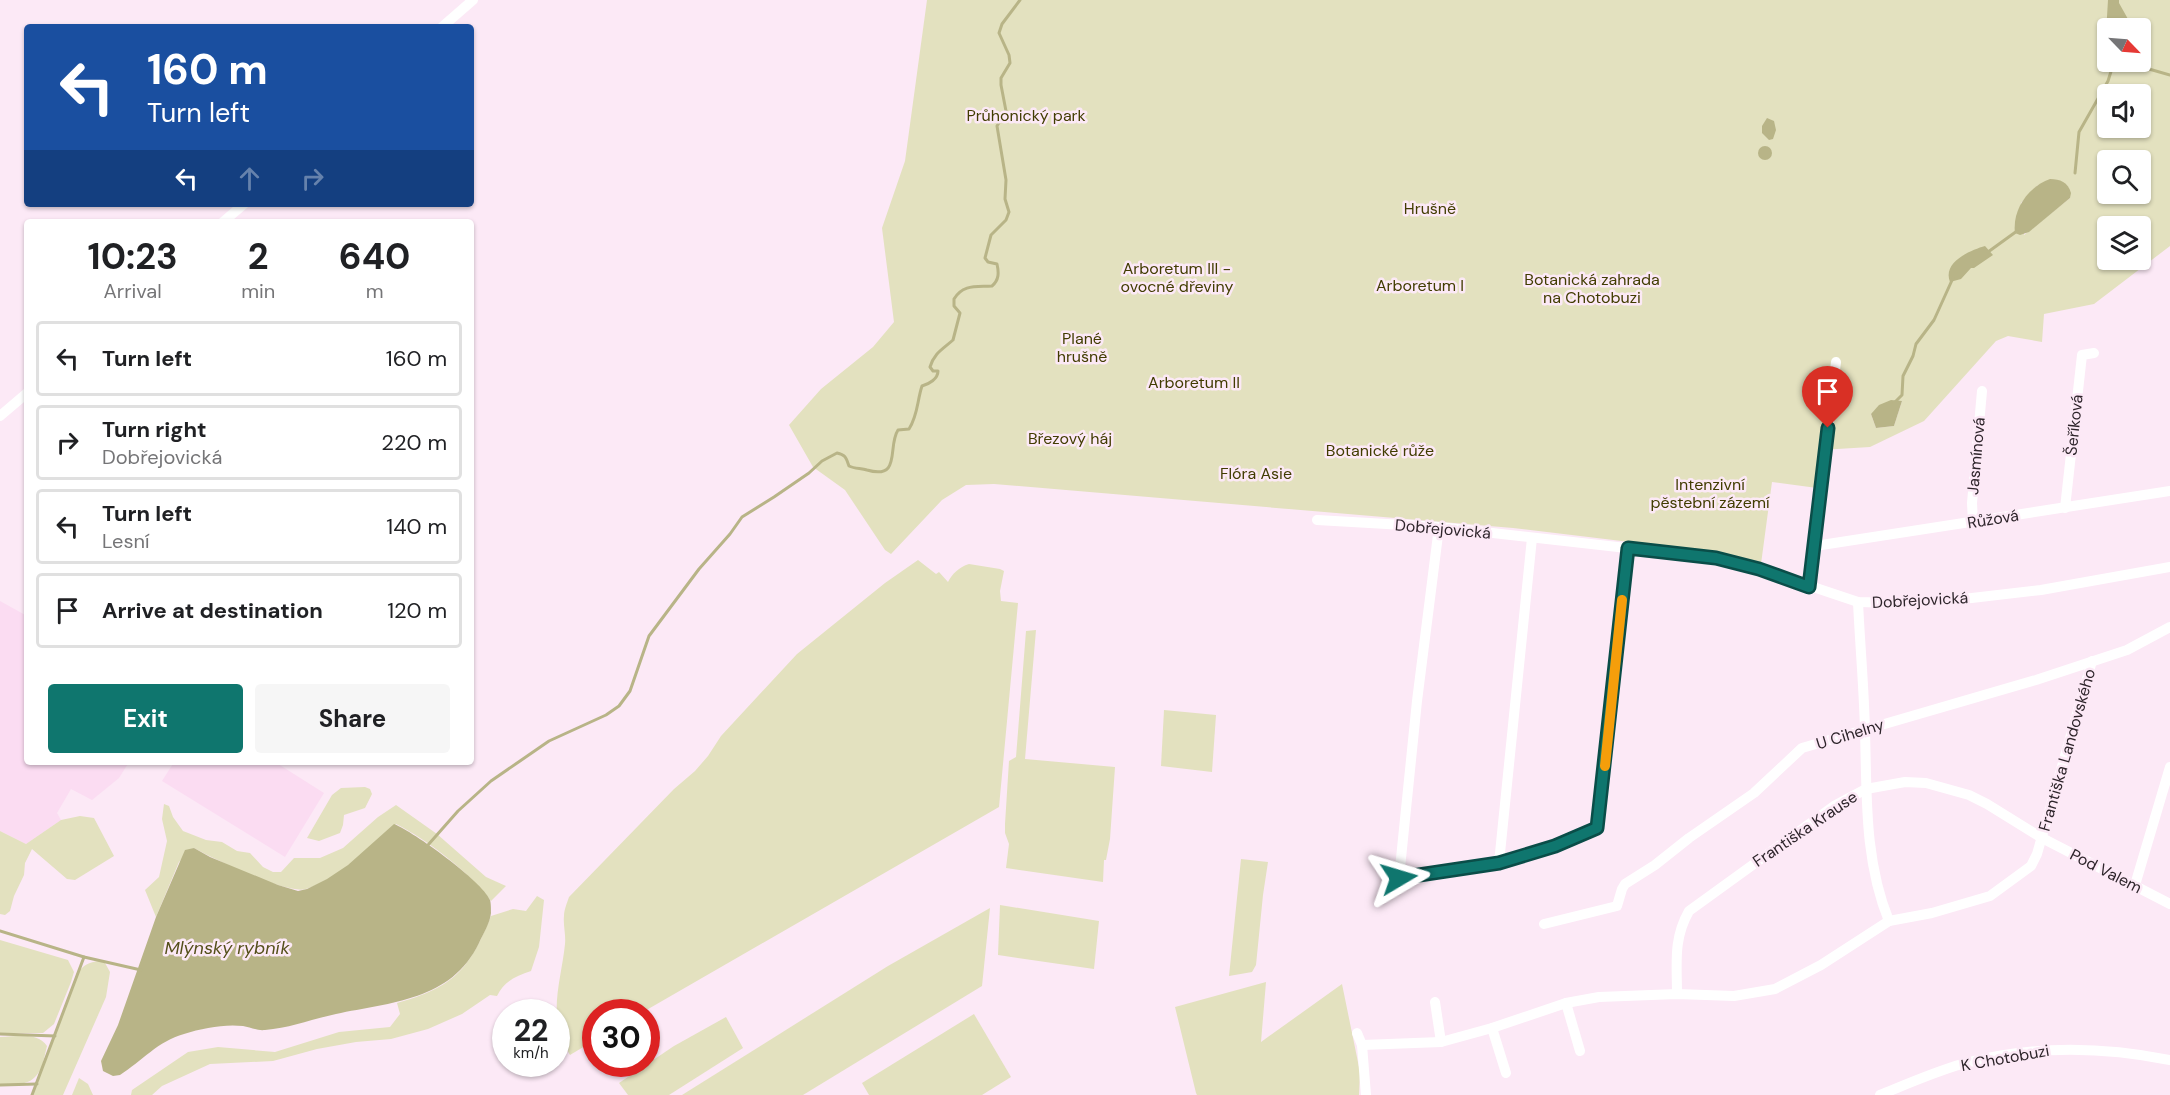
<!DOCTYPE html>
<html lang="en">
<head>
<meta charset="utf-8">
<style>
  :root { --surface:#fff; --page:#f6f6f6; --text:#202124; --muted:#757577; --line:#e0e0e0; --accent:#0f766e }
  body { margin:0; font-family:"DM Sans",sans-serif; background:var(--page); color:var(--text); height:100vh; display:flex; flex-direction:column; font-size:22px; white-space:nowrap }
  * { box-sizing:border-box; margin:0 }
  p { font-size:20px; color:var(--muted) }
  .icon { flex:none; width:33px; height:33px; fill:none; stroke:currentColor; stroke-width:2; stroke-linecap:round; stroke-linejoin:round }
  .map { position:relative; flex:1; overflow:hidden }
  .details { position:absolute; left:24px; top:219px; width:450px; height:546px; display:flex; flex-direction:column; background:var(--surface); border-radius:6px; box-shadow:0 2px 4px #0004 }
  .details>* { flex:none }
  .guide { position:absolute; left:24px; top:24px; width:450px; height:183px; border-radius:6px; box-shadow:0 2px 4px #0004; background:#1a4fa0; color:#fff; overflow:hidden }
  .needle { width:39px; rotate:115deg }
  .buttons { position:absolute; left:2097px; top:18px; display:grid; gap:12px }
  .buttons a { display:grid; place-items:center; width:54px; height:54px; border-radius:6px; background:var(--surface); box-shadow:0 2px 4px #0004; font-size:30px }
  .speed { position:absolute; left:492px; top:999px; display:flex; gap:12px; font-size:30px; font-weight:700; text-align:center }
  .speed>* { display:grid; place-content:center; width:78px; height:78px; border-radius:50%; background:var(--surface); box-shadow:0 2px 4px #0004; line-height:1 }
  .speed small { font-size:15px; font-weight:400 }
  .speed .limit { border:9px solid #d22; background:#fff; color:#111 }
  .pin { position:absolute; display:grid; place-items:center; width:51px; height:51px; color:#fff; margin:-62px -26px; border-radius:50% 50% 50% 0; rotate:-45deg; box-shadow:0 0 6px #0007 }
  .pin .icon { rotate:45deg }
  .me { position:absolute; width:66px; margin:-33px; rotate:83deg; stroke-linejoin:round; filter:drop-shadow(0 0 4px #0008) }
  .turn { display:flex; align-items:center; gap:21px; height:126px; padding:0 24px; font-size:27px }
  .turn .icon { width:78px; height:78px; stroke-width:2.5 }
  .turn b { display:block; font-size:42px; line-height:51px }
  .lanes { display:flex; align-items:center; height:57px; padding:0 24px; background:#0003; justify-content:center; gap:30px; direction:ltr }
  .lanes .off { opacity:.35 }
  .eta { display:flex; justify-content:space-evenly; align-items:center; height:102px; text-align:center }
  .eta b { font-size:36px; font-weight:700; line-height:42px }
  .cta { display:flex; gap:12px; margin-top:auto; padding:12px 24px }
  .cta a { flex:1; height:69px; border-radius:6px; background:var(--accent); color:#fff; font-size:24px; font-weight:700; line-height:69px; text-align:center }
  .cta a+a { background:var(--page); color:var(--text) }
  ul { padding:0; list-style:none }
  li { display:flex; align-items:center; gap:18px; height:75px; margin:0 12px 9px; padding:0 12px; border:3px solid var(--line); border-radius:6px }
  li div { flex:1 }
  li b { display:block; font-size:22px }
  li em { font-style:normal }
  .map>svg:first-child { display:block }
  .built { fill:#fbdcf2 }
  .green { fill:#e3e1bf; fill-rule:evenodd }
  .water { fill:#b8b487 }
  .lines { fill:none; stroke-linecap:round; stroke-linejoin:round }
  .stream { stroke:#b8b487; stroke-width:3 }
  .minor { stroke:#fff; stroke-width:10 }
  .route-casing { stroke:#0a4d48; stroke-width:15 }
  .route { stroke:#0f766e; stroke-width:10 }
  .slow { stroke:#f59e0b; stroke-width:10 }
  .labels { text-anchor:middle; dominant-baseline:central; stroke-width:5; stroke-linejoin:round; paint-order:stroke }
  .park-label { font-size:16px; fill:#413c01; stroke:#fce9f6 }
  .street-label { font-size:16px; fill:#2e252b; stroke:#fce9f6 }
  .water-label { font-size:18px; font-style:italic; fill:#544f1a; stroke:#fce9f6 }
</style>
</head>
<body>
<div class="map">
<svg width="2170" height="1095" viewBox="0 0 2170 1095">
  <rect width="100%" height="100%" fill="#fce9f6"/>
  <g class="built">
    <path d="M0,601L27,616V762H129L119,778L92,800L71,789L57,813L61,820L26,844L0,831Z"/>
    <path d="M174,762H275L324,793L285,857L162,781Z"/>
  </g>
  <g class="green">
    <path d="M927,0H2170V246L2094,304L2044,314L2042,342L2008,336L1996,341L1924,421L1870,447L1821,450L1817,488L1772,482L1761,564L1713,552L1513,528L994,484L966,485L942,500L891,554L885,550L845,490L813,467L789,425L821,389L873,347L894,322L882,228L905,161ZM2108,28H2140V62H2108ZM2108,94H2140V128H2108ZM2108,160H2140V194H2108ZM2038,185L2070,198L2024,235L2021,203ZM2108,226H2140V260H2108ZM1902,401L1894,426L1876,428L1871,414Z"/>
    <path d="M918,560L936,574L939,572L948,582C952,574 959,567 969,564L1000,569L1004,571L1000,591L1001,601L1018,603L999,807L643,1012H596L595,1040L570,1055C546,1018 561,983 565,944C566,935 563,925 564,916C564,910 567,903 569,897L674,789L695,771L708,756L721,736L797,654L885,583Z"/>
    <path d="M1036,630L1025,759L1115,767L1110,839L1106,860H1104L1103,882L1006,868L1009,844L1005,833V824L1009,761L1016,757L1026,631Z"/>
    <path d="M1164,710L1216,715L1212,772L1161,766Z"/>
    <path d="M365,787L370,789L372,794L365,808L344,815L343,825L340,833L319,841L307,838L332,795L341,788Z"/>
    <path d="M164,804L169,806L173,817L183,831L206,840L222,842L237,851L250,853L263,867L273,872H281L294,858H320L343,848L378,817L396,805L437,834L486,877L506,886L491,901C468,871 429,841 396,824C369,847 340,878 306,889C287,895 214,859 194,848L179,862L156,917L145,890L159,877L167,841L162,819Z"/>
    <path d="M80,816L94,818L114,856L75,880L67,879L32,849L25,863L24,875L14,896L10,911L5,915L0,914V831L26,844L61,820Z"/>
    <path d="M1241,859L1268,862L1263,895L1256,965L1252,972L1229,976Z"/>
    <path d="M537,896L544,900L539,947L531,971C516,976 504,981 497,996L490,995L462,1014L428,1029L391,1039L356,1042L317,1049L273,1061L210,1064L162,1086L152,1095H131L132,1090L188,1052L218,1047L275,1052L339,1032L390,1027L400,1014L397,1003C454,987 469,970 491,916L513,909L526,911Z"/>
    <path d="M1000,905L1099,921L1094,969L998,955Z"/>
    <path d="M990,908L982,986L803,1095H682L888,966Z"/>
    <path d="M0,940L68,960L74,972L71,982L54,1024L43,1033H0Z"/>
    <path d="M99,961L105,963L110,972L106,997L63,1095H32L40,1070C31,1087 18,1083 0,1086V1037C16,1037 36,1031 47,1046L42,1067L78,973C83,965 89,962 99,961Z"/>
    <path d="M1266,982L1261,1042L1342,984L1360,1072L1359,1095H1197L1196,1093L1175,1007Z"/>
    <path d="M974,1014L1011,1077L982,1095H869L862,1083Z"/>
    <path d="M726,1017L743,1048L669,1095H628L619,1083L674,1046Z"/>
    <path d="M79,1078L88,1084L93,1095H72Z"/>
  </g>
  <g class="water">
    <path d="M2108,0H2119V3L2133,28H2108L2107,37L2106,33Z"/>
    <path d="M1767,118L1774,121L1776,130L1773,139L1769,140L1762,133V126Z"/>
    <circle cx="1765" cy="153" r="7"/>
    <path d="M2050,179C2060,179 2068,182 2071,193L2070,198L2029,232L2020,235L2015,233C2012,210 2028,187 2050,179Z"/>
    <path d="M1985,246L1993,255L1974,268H1971L1961,279L1950,282C1942,262 1971,250 1985,246Z"/>
    <path d="M1891,400L1902,401L1894,426L1876,428L1871,414L1879,405Z"/>
    <path d="M394,824C414,832 482,881 490,900C491,903 491,909 491,913C490,923 483,934 479,943C451,1001 391,1002 336,1014C312,1019 290,1028 265,1030C257,1031 250,1027 243,1026C224,1024 203,1028 184,1034C158,1041 142,1061 120,1075L113,1076L103,1071L101,1061L118,1025L156,917L185,850L194,848L210,857L278,885L298,891L307,889L327,879L348,865Z"/>
  </g>
  <g class="lines">
    <g class="stream">
      <path d="M2137,62L2149,69L2170,75"/>
      <path d="M2075,173L2079,132L2108,81L2114,62"/>
      <path d="M1988,252L2017,231"/>
      <path d="M1894,403L1902,395L1903,376L1913,356L1916,344L1934,320L1953,278"/>
      <path d="M428,845L458,811L491,781L549,741L606,715L619,706L630,691L649,636L699,569L730,534L742,517L774,497L809,473L822,461L837,453C846,455 846,458 849,466C855,469 861,468 867,470C902,480 887,447 898,430L909,429C918,415 917,401 922,386C929,384 938,379 938,371H933L930,367C934,353 943,349 953,340L960,313L954,306V299C963,284 976,287 992,286C999,280 999,273 997,264L988,262L985,258L991,235L1006,220L1009,212L1005,199L1006,180L997,126L1006,111L1001,85V78L1010,63L1009,55L999,33L1002,24L1020,0"/>
      <path d="M0,931L84,957L141,970"/>
      <path d="M0,1034L55,1036"/>
      <path d="M0,1085L37,1084"/>
      <path d="M32,1095L84,957"/>
    </g>
    <g class="minor">
      <path d="M442,27L473,0"/>
      <path d="M223,222L244,204"/>
      <path d="M0,416L27,393"/>
      <path d="M2065,508L2082,355L2094,353"/>
      <path d="M1317,520L1439,527L1716,558L1759,569L1858,602L1898,603L1946,601L2041,590L2170,567"/>
      <path d="M1973,522L1972,503L1982,391"/>
      <path d="M1439,527L1417,701L1399,878L1499,863L1555,846L1597,828L1628,548"/>
      <path d="M1815,546L2170,491"/>
      <path d="M1809,587L1836,362"/>
      <path d="M1858,602C1860,645 1864,688 1865,731C1867,795 1864,860 1889,921"/>
      <path d="M1499,863L1532,538"/>
      <path d="M2135,885L2170,767"/>
      <path d="M1544,924L1617,906L1622,889L1625,884L1655,865L1689,838L1754,793L1802,748L2036,680L2127,650L2170,627"/>
      <path d="M1677,994C1677,964 1673,939 1689,911L1834,806L1866,789L1905,782L1926,783L1969,795L1987,804L2042,838L2170,904"/>
      <path d="M1435,1002L1441,1042"/>
      <path d="M1566,1003L1580,1051"/>
      <path d="M1492,1028L1506,1073"/>
      <path d="M1357,1033L1362,1045L1366,1095"/>
      <path d="M1362,1045L1441,1042L1492,1028L1566,1003L1599,997L1677,994L1734,996L1775,989L1821,965L1889,921L1932,913L1990,896L2031,866L2037,854L2092,661"/>
      <path d="M1880,1095C1907,1084 1934,1072 1962,1064C2031,1045 2100,1046 2170,1060"/>
    </g>
  </g>
  <g class="lines">
    <defs>
      <path id="route" d="M1399,878L1499,863L1555,846L1597,828L1628,548L1716,558L1759,569L1809,587L1828,428"/>
    </defs>
    <use href="#route" class="route-casing"/>
    <use href="#route" class="route"/>
    <path class="slow" d="M1605,766L1622,600"/>
  </g>
  <g class="labels">
    <g class="park-label">
      <text x="1026" y="115">Průhonický park</text>
      <text x="1430" y="208">Hrušně</text>
      <text x="1177" y="268">Arboretum III -<tspan x="1177" dy="18">ovocné dřeviny</tspan></text>
      <text x="1592" y="279">Botanická zahrada<tspan x="1592" dy="18">na Chotobuzi</tspan></text>
      <text x="1420" y="285">Arboretum I</text>
      <text x="1082" y="338">Plané<tspan x="1082" dy="18">hrušně</tspan></text>
      <text x="1194" y="382">Arboretum II</text>
      <text x="1070" y="438">Březový háj</text>
      <text x="1380" y="450">Botanické růže</text>
      <text x="1256" y="473">Flóra Asie</text>
      <text x="1710" y="484">Intenzivní<tspan x="1710" dy="18">pěstební zázemí</tspan></text>
    </g>
    <g class="street-label">
      <text transform="translate(2074 425) rotate(-84)">Šeříková</text>
      <text transform="translate(1976 456) rotate(-85)">Jasmínová</text>
      <text transform="translate(1993 519) rotate(-9)">Růžová</text>
      <text transform="translate(1443 529) rotate(5)">Dobřejovická</text>
      <text transform="translate(1920 600) rotate(-3)">Dobřejovická</text>
      <text transform="translate(1850 734) rotate(-17)">U Cihelny</text>
      <text transform="translate(2067 750) rotate(-74)">Františka Landovského</text>
      <text transform="translate(1805 829) rotate(-34)">Františka Krause</text>
      <text transform="translate(2106 871) rotate(27)">Pod Valem</text>
      <text transform="translate(2005 1058) rotate(-10)">K Chotobuzi</text>
    </g>
    <g class="water-label">
      <text x="227" y="948">Mlýnský rybník</text>
    </g>
  </g>
</svg>
<div class="buttons">
<a><svg class="needle" viewBox="-14 -14 28 28"><path d="M0-13l5 13h-10z" fill="#e53935"/><path d="M0 13l5-13h-10z" fill="#757577"/></svg></a>
<a><svg class="icon" aria-label="sound" viewBox="0 0 24 24"><path d="M4 9h4l5-4v14l-5-4H4zM17 9q2 3 0 6"/></svg></a>
<a><svg class="icon" aria-label="search" viewBox="0 0 24 24"><circle cx="10" cy="10" r="6"/><path d="M15 15l6 6"/></svg></a>
<a><svg class="icon" aria-label="layers" viewBox="0 0 24 24"><path d="M12 4l9 5-9 5-9-5zM3 14l9 5 9-5"/></svg></a>
</div>
<div class="speed"><div>22<small>km/h</small></div><div class="limit">30</div></div>
<div class="pin" style="left:1828px;top:428px;background:#d93025"><svg class="icon" aria-label="arrive" viewBox="0 0 24 24"><path d="M6 21V4h12l-3 4 3 4H6"/></svg></div>
<svg class="me" style="left:1399px;top:878px" viewBox="-20 -20 40 40"><path d="M0-17L14 15 0 8-14 15z" fill="#0f766e" stroke="#fff" stroke-width="4"/></svg>
<div class="guide">
<div class="turn"><svg class="icon" aria-label="left" viewBox="0 0 24 24"><path d="M17 20v-9H6M10 6l-5 5 5 5"/></svg><div><b>160 m</b>Turn left</div></div>
<div class="lanes"><svg class="icon" aria-label="left" viewBox="0 0 24 24"><path d="M17 20v-9H6M10 6l-5 5 5 5"/></svg><svg class="icon off" aria-label="ahead" viewBox="0 0 24 24"><path d="M12 20V5M6 11l6-6 6 6"/></svg><svg class="icon off" aria-label="right" viewBox="0 0 24 24"><path d="M7 20v-9h11M14 6l5 5-5 5"/></svg></div>
</div>
<section class="details">
<div class="eta">
<div><b>10:23</b><p>Arrival</p></div>
<div><b>2</b><p>min</p></div>
<div><b>640</b><p>m</p></div>
</div>
<ul>
<li><svg class="icon" aria-label="left" viewBox="0 0 24 24"><path d="M17 20v-9H6M10 6l-5 5 5 5"/></svg><div><b>Turn left</b></div><em>160 m</em></li>
<li><svg class="icon" aria-label="right" viewBox="0 0 24 24"><path d="M7 20v-9h11M14 6l5 5-5 5"/></svg><div><b>Turn right</b><p>Dobřejovická</p></div><em>220 m</em></li>
<li><svg class="icon" aria-label="left" viewBox="0 0 24 24"><path d="M17 20v-9H6M10 6l-5 5 5 5"/></svg><div><b>Turn left</b><p>Lesní</p></div><em>140 m</em></li>
<li><svg class="icon" aria-label="arrive" viewBox="0 0 24 24"><path d="M6 21V4h12l-3 4 3 4H6"/></svg><div><b>Arrive at destination</b></div><em>120 m</em></li>
</ul>
<div class="cta"><a>Exit</a><a>Share</a></div>
</section>
</div>
</body>
</html>
